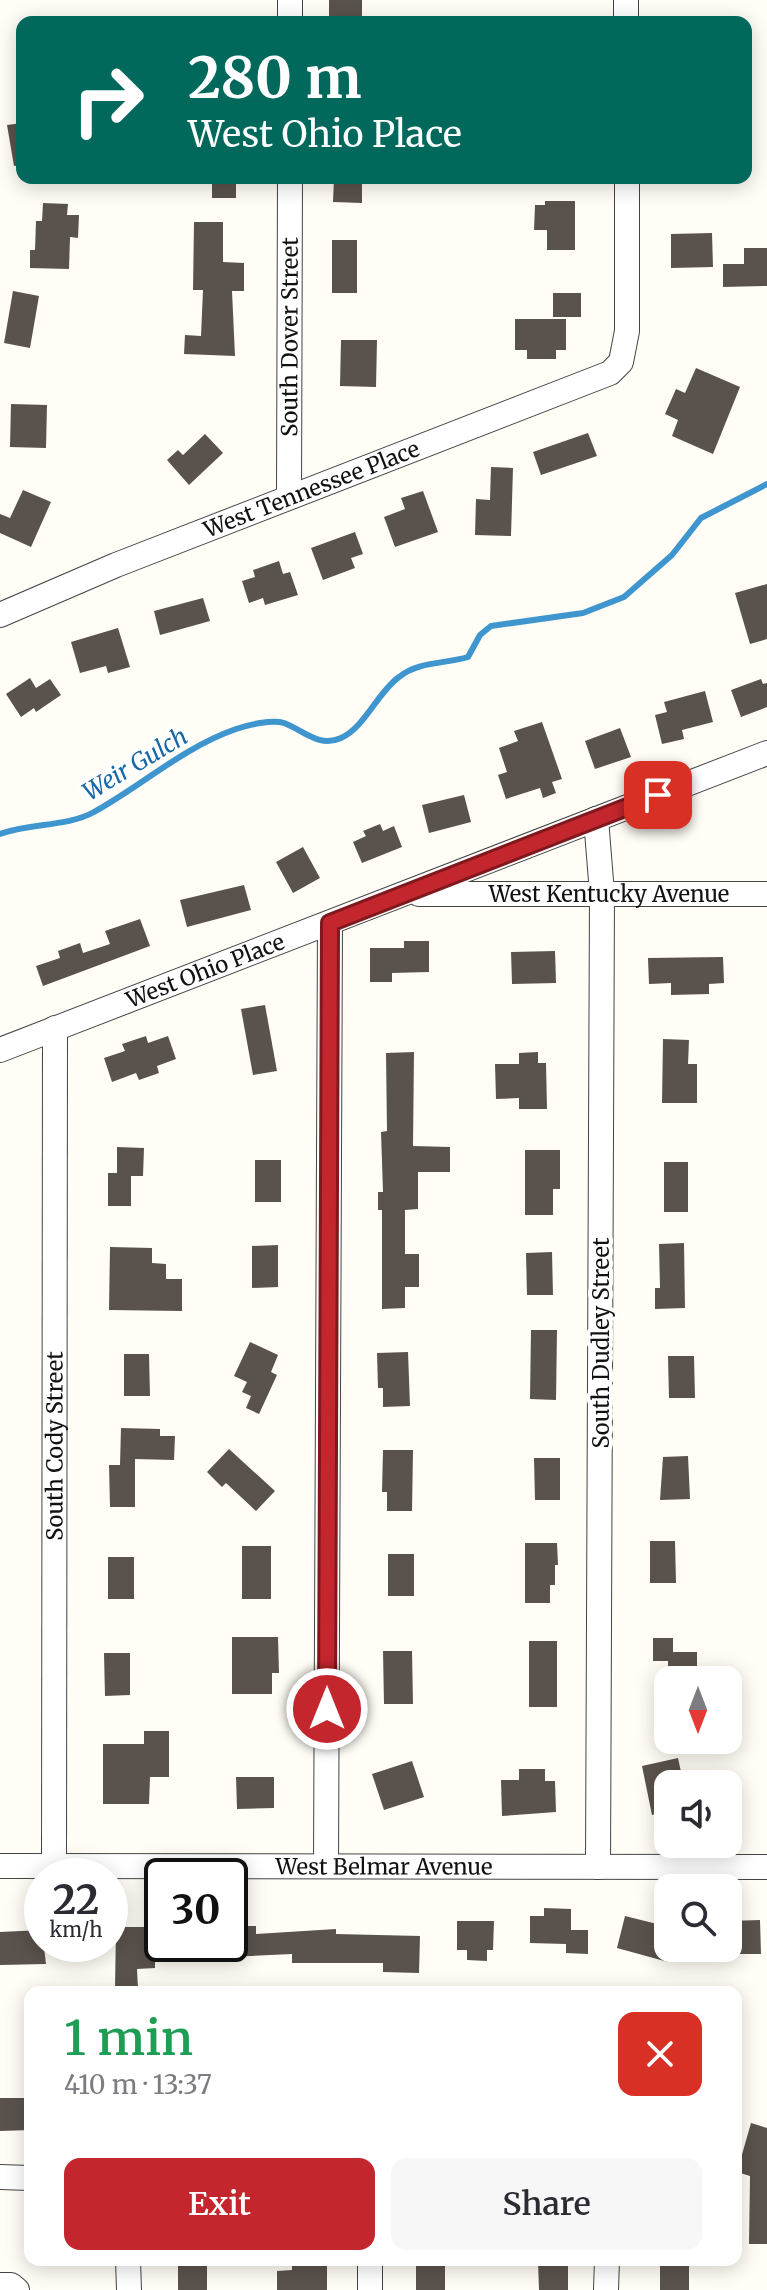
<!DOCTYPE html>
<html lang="en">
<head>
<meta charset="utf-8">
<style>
  :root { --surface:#fff; --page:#f7f7f7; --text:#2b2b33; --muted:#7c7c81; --accent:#c4262e }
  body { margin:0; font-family:Merriweather,serif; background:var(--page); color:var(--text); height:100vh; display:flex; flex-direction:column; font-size:30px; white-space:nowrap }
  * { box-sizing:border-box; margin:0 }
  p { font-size:26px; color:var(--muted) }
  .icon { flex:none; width:44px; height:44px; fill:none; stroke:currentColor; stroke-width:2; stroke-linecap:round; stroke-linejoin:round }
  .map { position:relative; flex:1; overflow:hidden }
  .drawer { position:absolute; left:24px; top:1986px; width:718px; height:280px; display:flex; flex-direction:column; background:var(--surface); border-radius:16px; box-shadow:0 4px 20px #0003 }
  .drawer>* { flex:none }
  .hud { position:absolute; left:16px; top:16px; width:736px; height:168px; border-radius:16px; box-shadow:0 4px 20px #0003; background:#00695c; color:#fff; overflow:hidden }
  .needle { width:52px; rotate:180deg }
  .buttons { position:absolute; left:654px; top:1666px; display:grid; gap:16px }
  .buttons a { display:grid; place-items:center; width:88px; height:88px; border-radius:16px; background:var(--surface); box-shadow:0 4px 20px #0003; font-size:40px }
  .speed { position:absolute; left:24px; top:1858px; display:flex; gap:16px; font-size:40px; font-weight:700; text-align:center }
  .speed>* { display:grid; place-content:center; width:104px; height:104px; border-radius:50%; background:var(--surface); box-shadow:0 4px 20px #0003; line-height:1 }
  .speed small { font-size:20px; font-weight:400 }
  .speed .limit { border:4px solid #111; border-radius:12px; background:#fff; color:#111 }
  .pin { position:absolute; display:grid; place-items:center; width:68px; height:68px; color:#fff; margin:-34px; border-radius:16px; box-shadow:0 4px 12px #0006 }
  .me { position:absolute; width:88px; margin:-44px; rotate:0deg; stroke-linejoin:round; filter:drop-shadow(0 0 6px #0008) }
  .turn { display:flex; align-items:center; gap:28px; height:168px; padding:0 40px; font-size:36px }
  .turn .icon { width:104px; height:104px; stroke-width:2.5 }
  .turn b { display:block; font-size:56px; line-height:68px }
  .round { display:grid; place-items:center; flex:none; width:84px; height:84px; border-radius:16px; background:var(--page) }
  .headline { display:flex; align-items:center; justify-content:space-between; height:136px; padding:0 40px }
  h1 { font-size:48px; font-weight:600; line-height:60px; color:#1e9e55 }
  .button { display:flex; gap:16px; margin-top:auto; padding:16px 40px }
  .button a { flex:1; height:92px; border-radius:16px; background:var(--accent); color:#fff; font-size:32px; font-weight:600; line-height:92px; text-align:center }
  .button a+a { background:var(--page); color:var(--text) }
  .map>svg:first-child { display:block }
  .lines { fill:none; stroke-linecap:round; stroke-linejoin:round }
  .stream { stroke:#3f96cf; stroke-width:6 }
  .building { fill:#5a524d }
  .minor-casing { stroke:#444; stroke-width:26 }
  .minor { stroke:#fff; stroke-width:24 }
  .route-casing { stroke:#7f191e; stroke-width:20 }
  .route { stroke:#c4262e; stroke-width:14 }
  .labels { text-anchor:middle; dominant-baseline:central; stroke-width:8; stroke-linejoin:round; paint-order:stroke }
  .street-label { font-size:22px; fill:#111; stroke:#fff }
  .water-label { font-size:24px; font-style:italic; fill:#1768a6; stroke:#fff }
</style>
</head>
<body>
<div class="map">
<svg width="767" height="2290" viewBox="0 0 767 2290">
  <rect width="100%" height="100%" fill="#fffdf5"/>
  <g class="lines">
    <path class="stream" d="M0,834C29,823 67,827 94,812C143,785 182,748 236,729C248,725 272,719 284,723C303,730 319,748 341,738C365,727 377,693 399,677C419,661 445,664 468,657L480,635L491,626L583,613L624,597L672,555L701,518L767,484"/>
  </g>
  <g class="building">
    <rect x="329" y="0" width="33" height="22"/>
    <path d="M22,123V165L14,166L7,125Z"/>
    <rect x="212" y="178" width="24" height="20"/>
    <path d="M334,178H362V203L333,202Z"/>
    <path d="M545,201H575V250H547V230H534L535,205H545Z"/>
    <path d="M43,203L68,204L67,215H79L78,238L70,237L69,269L30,268V250H35L36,221H42Z"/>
    <path d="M194,222H223V262L244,263V291H232L235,356L184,354L185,335L201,336L203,290H193Z"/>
    <path d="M712,233L713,267L671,268V234Z"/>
    <rect x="332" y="240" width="25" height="53"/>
    <path d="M744,248H767V286L723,287V264H744Z"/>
    <path d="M13,291L39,296L30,348L4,343Z"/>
    <rect x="553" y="293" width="28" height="24"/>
    <path d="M515,319H566V350H556V359H527V350H515Z"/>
    <path d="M341,340H377L376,387L340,386Z"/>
    <path d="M696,368L740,387L713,454L672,436L678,420L665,414L676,389L685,393Z"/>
    <path d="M11,404L47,405L46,448L10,447Z"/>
    <path d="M588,433L597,456L541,475L533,452Z"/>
    <path d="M205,434L223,453L189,485L167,460L178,450L183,455Z"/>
    <path d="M491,467L513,468L511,536L475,535L476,499L490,500Z"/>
    <path d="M23,490L51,502L31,547L0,533V514L10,518Z"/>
    <path d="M423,491L438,532L395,547L384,517L405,509L401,498Z"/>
    <path d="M355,532L363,554L351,558L355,568L323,580L311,548Z"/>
    <path d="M279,561L283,574L290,572L298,595L265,605L263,598L249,603L242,581L255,577L253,570Z"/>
    <path d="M767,584V639L750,644L735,593Z"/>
    <path d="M203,598L210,621L160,635L154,611Z"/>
    <path d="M118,628L130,667L108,673L106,666L80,673L71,642Z"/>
    <path d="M30,678L36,688L50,679L61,695L36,712L34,708L21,717L6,694Z"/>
    <path d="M761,679L763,684L767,683V707L741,717L731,690Z"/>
    <path d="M705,691L713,722L682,730L684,739L662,744L655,715L667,712L664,702Z"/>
    <path d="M542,722L562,779L552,782L556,793L543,798L540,788L506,799L498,775L507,772L499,748L518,741L514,731Z"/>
    <path d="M620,728L631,757L595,769L585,741Z"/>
    <path d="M464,795L471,822L429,833L422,805Z"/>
    <path d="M380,824L383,831L394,826L402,847L362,863L353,842L366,836L363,831Z"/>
    <path d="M303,847L320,878L293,893L276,862Z"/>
    <path d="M244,885L251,910L187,927L180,900Z"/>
    <path d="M140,919L150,946L43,986L36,966L60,958L58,951L80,943L83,953L110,944L105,931Z"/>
    <path d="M404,941H429V972L392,973V982H370V948H404Z"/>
    <path d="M555,951L556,983L512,984L511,952Z"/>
    <path d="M723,957L724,983L709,984V994L671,995V983L649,984L648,958Z"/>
    <path d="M265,1005L277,1071L253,1075L241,1009Z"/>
    <path d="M146,1036L148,1043L168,1036L176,1059L157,1066L159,1073L139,1080L136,1073L112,1082L104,1058L125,1051L122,1044Z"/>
    <path d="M663,1039L689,1040L688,1064H697V1103H662Z"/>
    <path d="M414,1052L413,1146L450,1147V1172H418V1209L405,1210V1254H419V1287H405V1308L382,1309V1210H378V1192H383L381,1132L387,1131L386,1053Z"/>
    <path d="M538,1052V1063H546L547,1109H519V1098L496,1099L495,1064H519V1053Z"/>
    <path d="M117,1147L144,1148L143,1176H131V1206H108V1173H117Z"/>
    <path d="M525,1150H560V1189H553V1215H525Z"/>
    <rect x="255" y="1160" width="26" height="42"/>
    <rect x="664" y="1162" width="24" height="50"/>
    <path d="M684,1243L685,1308L655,1309V1288H660L659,1244Z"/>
    <path d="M278,1245V1287L252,1288V1246Z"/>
    <path d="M110,1247L152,1248V1263L166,1264V1279H182V1311L109,1310Z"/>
    <path d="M552,1252L553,1295H527L526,1253Z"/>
    <path d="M531,1330H557L556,1400L530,1399Z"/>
    <path d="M250,1342L278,1355L271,1372L277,1375L259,1414L246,1408L251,1396L242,1392L247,1382L234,1376Z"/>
    <path d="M408,1352L410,1406L383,1407V1388H378L377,1353Z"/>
    <path d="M124,1354H149L150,1396H124Z"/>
    <path d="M668,1356H694L695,1398H669Z"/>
    <path d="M121,1428L160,1429V1436H175L174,1460L135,1459V1507H110L109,1465H120Z"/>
    <path d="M229,1449L275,1491L256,1511L226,1483L222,1487L207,1472Z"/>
    <path d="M383,1450H413L412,1511H387V1492H382Z"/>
    <path d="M688,1456L690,1499L660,1500L663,1457Z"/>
    <path d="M534,1458H560V1500H535Z"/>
    <path d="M650,1541H675L676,1583H650Z"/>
    <path d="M525,1543H557L558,1565H555V1585H550V1603H525Z"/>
    <rect x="242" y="1546" width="29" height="53"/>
    <rect x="388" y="1554" width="26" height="42"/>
    <rect x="108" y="1557" width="26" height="42"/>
    <path d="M232,1637H278L279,1673H272V1694H232Z"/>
    <path d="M653,1638H673V1652H697V1680H668V1661H653Z"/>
    <rect x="529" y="1641" width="28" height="66"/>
    <path d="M383,1651H412L413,1704H384Z"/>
    <path d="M104,1653H130V1695L105,1696Z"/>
    <path d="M144,1731H169V1777H150L149,1804H103V1744H144Z"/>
    <path d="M678,1758L683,1781L668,1784V1811L652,1815L642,1766Z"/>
    <path d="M412,1761L424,1797L384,1810L372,1774Z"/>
    <path d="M519,1769H545V1781H555L556,1812L502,1816L501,1780H519Z"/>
    <path d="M236,1777H274V1808L237,1809Z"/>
    <path d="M544,1908L571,1909V1930H588V1954L566,1953V1944L530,1943V1916H544Z"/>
    <path d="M625,1916L661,1925L659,1934L668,1936V1962L617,1948Z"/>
    <path d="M760,1920L761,1954H728V1921Z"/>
    <path d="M457,1921H494L493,1950H487V1961L467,1960V1950H457Z"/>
    <path d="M230,1926H256V1934L336,1929V1934L420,1936L419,1973L383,1972V1963H292V1954L230,1957Z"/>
    <path d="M116,1927H155V1968L137,1969L138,1989H115Z"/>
    <path d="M42,1930L46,1964L0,1965V1932Z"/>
    <path d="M0,2098H30V2130L0,2131Z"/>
    <path d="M751,2123L767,2128V2244H749L750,2176L737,2172Z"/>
    <rect x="178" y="2260" width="29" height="30"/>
    <path d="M292,2260H327V2290H277V2271L292,2270Z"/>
    <rect x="416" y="2260" width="29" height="30"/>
    <path d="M538,2260H568V2290H539Z"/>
    <rect x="660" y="2260" width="29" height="30"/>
  </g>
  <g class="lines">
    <defs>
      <g id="minor">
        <path d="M626,0V22"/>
        <path d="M290,22V0"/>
        <path id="s1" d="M289,497L290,178"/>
        <path id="s2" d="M0,615L116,565L610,373L621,362L627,331V178"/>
        <path d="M596,819L602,893L598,1867"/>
        <path id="s3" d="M419,894H767"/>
        <path id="s4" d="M0,1050L767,753"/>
        <path id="s5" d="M0,1866L767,1867"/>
        <path id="s6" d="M54,1866L55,1028"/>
        <path d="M326,1866L330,923"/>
        <path d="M0,2177L30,2178"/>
        <path d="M128,2260L129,2290"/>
        <path d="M370,2260V2290"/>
        <path d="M0,2285H11L17,2290"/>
        <path d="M606,2290L607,2260"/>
      </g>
    </defs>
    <use href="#minor" class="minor-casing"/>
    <use href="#minor" class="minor"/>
  </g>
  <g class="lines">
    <defs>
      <path id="route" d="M327,1709L330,923L658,795"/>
    </defs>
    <use href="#route" class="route-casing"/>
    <use href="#route" class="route"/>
  </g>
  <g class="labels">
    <g class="street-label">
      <text stroke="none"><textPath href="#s1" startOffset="160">South Dover Street</textPath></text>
      <text stroke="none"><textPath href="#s2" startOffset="336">West Tennessee Place</textPath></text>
      <text stroke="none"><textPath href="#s3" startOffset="190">West Kentucky Avenue</textPath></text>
      <text stroke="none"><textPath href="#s4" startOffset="220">West Ohio Place</textPath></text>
      <text transform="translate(601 1343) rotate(-90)">South Dudley Street</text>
      <text stroke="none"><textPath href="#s6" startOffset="420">South Cody Street</textPath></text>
      <text stroke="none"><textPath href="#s5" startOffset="384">West Belmar Avenue</textPath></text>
    </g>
    <g class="water-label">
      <text transform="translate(135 764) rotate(-31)">Weir Gulch</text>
    </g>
  </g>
</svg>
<div class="buttons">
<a><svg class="needle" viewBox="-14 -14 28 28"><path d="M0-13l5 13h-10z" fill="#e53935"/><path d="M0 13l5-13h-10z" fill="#7c7c81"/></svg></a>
<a><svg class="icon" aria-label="sound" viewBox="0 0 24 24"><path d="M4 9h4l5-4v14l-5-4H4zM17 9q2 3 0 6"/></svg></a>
<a><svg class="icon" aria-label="search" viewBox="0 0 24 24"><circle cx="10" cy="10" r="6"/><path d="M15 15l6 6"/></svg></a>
</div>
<div class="speed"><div>22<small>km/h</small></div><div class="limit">30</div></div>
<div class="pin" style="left:658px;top:795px;background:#d93025"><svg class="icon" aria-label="arrive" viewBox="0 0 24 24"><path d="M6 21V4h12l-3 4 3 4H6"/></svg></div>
<svg class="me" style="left:327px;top:1709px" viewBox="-20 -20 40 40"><circle r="17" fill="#c4262e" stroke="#fff" stroke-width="3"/><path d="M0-11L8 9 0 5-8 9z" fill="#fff"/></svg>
<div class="hud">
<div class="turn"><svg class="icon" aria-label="right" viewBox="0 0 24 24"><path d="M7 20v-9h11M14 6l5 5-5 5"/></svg><div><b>280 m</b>West Ohio Place</div></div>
</div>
<section class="drawer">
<div class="headline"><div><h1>1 min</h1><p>410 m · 13:37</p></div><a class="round" style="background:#d93025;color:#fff"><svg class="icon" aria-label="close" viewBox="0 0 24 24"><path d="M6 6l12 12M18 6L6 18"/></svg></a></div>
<div class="button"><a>Exit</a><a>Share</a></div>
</section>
</div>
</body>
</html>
